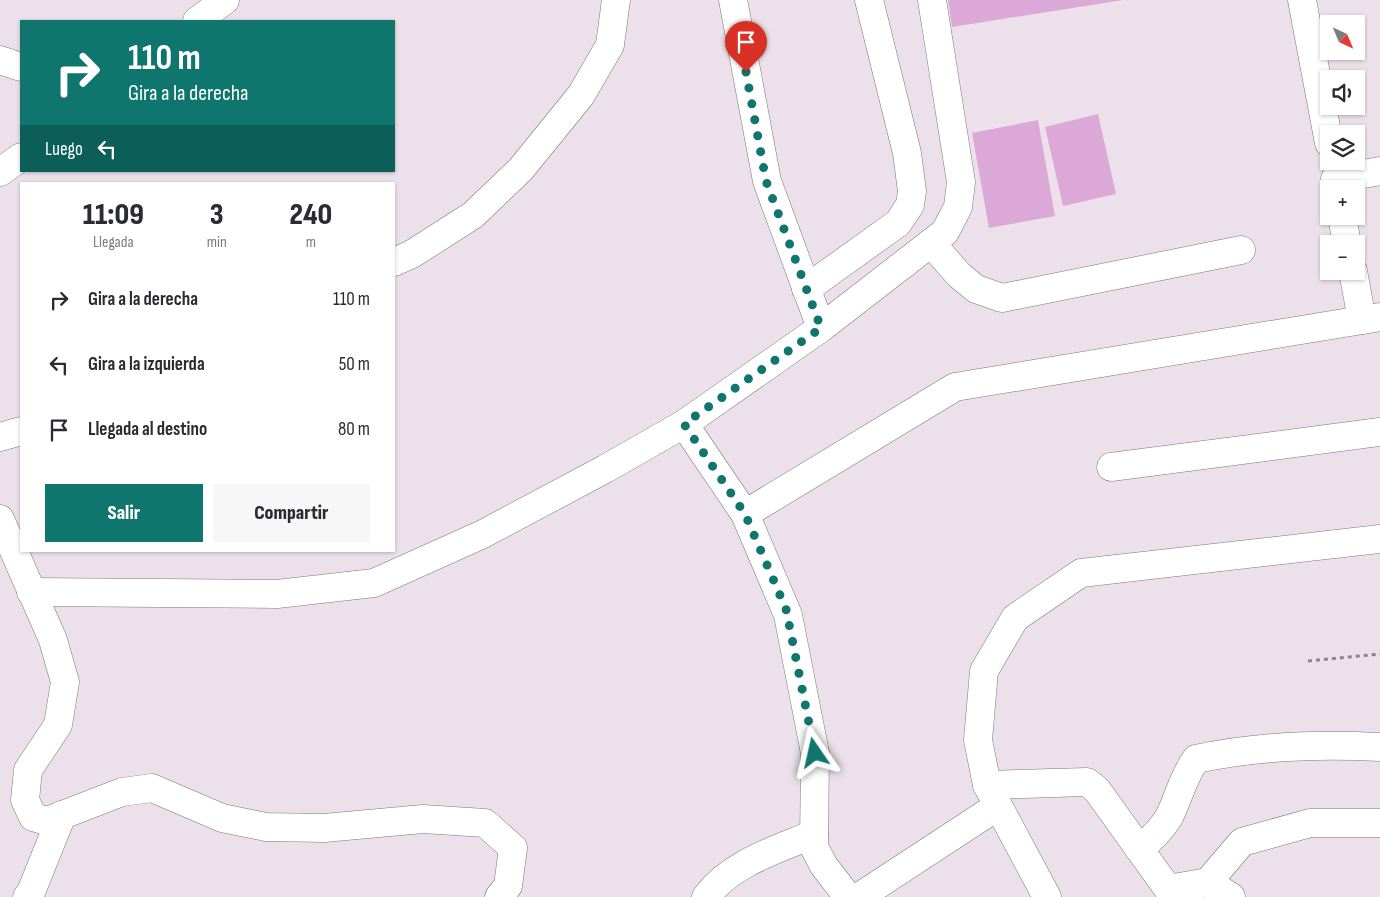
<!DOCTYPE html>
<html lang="es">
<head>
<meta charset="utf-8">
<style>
  :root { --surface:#fff; --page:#f7f7f7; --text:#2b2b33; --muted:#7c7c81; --accent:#0f766e }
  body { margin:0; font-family:"Sofia Sans Condensed",sans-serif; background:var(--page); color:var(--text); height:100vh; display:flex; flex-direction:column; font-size:19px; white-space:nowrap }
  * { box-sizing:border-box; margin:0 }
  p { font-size:16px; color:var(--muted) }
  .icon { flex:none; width:28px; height:28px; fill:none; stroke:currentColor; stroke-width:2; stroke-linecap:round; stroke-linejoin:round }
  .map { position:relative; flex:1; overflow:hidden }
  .details { position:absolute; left:20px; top:182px; width:375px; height:370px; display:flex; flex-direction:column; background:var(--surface); border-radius:0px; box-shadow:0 1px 4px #0004 }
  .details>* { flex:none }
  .guide { position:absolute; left:20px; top:20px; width:375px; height:152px; border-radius:0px; box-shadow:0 1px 4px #0004; background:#0f766e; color:#fff; overflow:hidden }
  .needle { width:32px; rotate:136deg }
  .controls { position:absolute; left:1320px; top:15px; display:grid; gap:10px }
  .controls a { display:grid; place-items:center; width:45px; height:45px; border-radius:0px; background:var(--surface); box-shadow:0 1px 4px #0004; font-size:25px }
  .pin { position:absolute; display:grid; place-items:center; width:42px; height:42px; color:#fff; margin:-51px -21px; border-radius:50% 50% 50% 0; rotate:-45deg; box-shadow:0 0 5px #0007 }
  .pin .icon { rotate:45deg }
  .me { position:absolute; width:55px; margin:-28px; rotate:349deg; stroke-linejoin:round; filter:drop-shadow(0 0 4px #0008) }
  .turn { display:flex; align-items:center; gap:18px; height:105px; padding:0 25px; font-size:22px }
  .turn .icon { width:65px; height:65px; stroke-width:2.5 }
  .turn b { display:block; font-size:35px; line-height:42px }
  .then { display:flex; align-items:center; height:48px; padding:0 25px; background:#0003; gap:10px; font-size:19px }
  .eta { display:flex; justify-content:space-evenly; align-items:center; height:85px; text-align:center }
  .eta b { font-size:30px; font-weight:800; line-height:35px }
  .button { display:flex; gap:10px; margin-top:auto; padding:10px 25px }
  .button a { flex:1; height:58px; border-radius:0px; background:var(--accent); color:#fff; font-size:20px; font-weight:800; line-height:58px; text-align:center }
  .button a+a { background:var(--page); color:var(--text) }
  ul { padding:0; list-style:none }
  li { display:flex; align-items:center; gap:15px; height:65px; padding:0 25px }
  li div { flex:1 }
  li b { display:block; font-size:19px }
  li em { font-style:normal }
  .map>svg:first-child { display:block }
  .green { fill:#dca8d7 }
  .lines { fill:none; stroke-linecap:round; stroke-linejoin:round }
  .minor-casing { stroke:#7e757d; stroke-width:29 }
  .path { stroke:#8d858c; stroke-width:3; stroke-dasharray:4 4; stroke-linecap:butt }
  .minor { stroke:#fff; stroke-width:28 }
  .route { stroke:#0f766e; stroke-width:9; stroke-dasharray:0 16.2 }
</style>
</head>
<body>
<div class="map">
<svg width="1380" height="897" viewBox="0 0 1380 897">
  <rect width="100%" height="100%" fill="#ece1eb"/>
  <g class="green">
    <path d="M948,0H1123L952,27Z"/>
    <path d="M1098,114L1116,194L1063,206L1045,127Z"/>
    <path d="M1038,120L1055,216L989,228L972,133Z"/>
  </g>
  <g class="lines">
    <defs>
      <g id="minor">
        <path d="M733,0L767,181L821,328"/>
        <path d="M1302,0L1329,143"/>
        <path d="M197,21L225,0"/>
        <path d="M0,60L21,67"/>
        <path d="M0,172L21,157"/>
        <path d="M1335,179L1380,171"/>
        <path d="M1342,216L1347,244"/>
        <path d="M931,243L959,275L976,289L1002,298L1241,250"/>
        <path d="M394,262L412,254L473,215L521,169L581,95L610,45L616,0"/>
        <path d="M1353,271L1362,320"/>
        <path d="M806,289L898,223L910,205L912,191L907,153L869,0"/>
        <path d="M684,424L745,514L955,387L1380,317"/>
        <path d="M0,437L21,431"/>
        <path d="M1111,467L1380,432"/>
        <path d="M745,514L788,615L815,753L814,847L824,866L848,897"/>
        <path d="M0,519L53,640L65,682L58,725L28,770L25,800L33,817L47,821L122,792L152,788L222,818L266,827L324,828L423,819L485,823L513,848L508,886L499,897"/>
        <path d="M31,592L277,594L374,583L483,534L605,469L684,424L821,328L945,232L958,207L961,182L932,0"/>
        <path d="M987,785L1087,782L1097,790L1168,889L1208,882L1231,897"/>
        <path d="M1139,849C1151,840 1161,830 1169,817C1179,797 1183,777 1196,759C1256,746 1320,744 1380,747"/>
        <path d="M1208,882L1242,842L1310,823H1380"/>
        <path d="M27,897L31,892L62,815"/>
        <path d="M706,897C731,863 776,850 814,834"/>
        <path d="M859,897L998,806"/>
        <path d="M1047,897L987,785L978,740L984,671L1015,618L1081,573L1380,539"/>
      </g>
    </defs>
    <use href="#minor" class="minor-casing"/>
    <path class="path" d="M1308,661L1380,654"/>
    <use href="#minor" class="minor"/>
  </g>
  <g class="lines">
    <path class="route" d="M746,72L766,181L821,328L684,424L745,514L786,609L815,753"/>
  </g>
</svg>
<div class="controls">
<a><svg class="needle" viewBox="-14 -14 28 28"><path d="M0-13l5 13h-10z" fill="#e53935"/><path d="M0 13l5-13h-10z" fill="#7c7c81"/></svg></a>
<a><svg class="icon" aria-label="sound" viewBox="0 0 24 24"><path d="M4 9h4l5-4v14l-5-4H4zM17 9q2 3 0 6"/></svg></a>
<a><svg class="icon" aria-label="layers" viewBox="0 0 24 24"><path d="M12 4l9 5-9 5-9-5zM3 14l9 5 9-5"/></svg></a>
<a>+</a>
<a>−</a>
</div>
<div class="pin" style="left:746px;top:72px;background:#d93025"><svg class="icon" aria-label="arrive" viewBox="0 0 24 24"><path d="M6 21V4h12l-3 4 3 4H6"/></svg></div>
<svg class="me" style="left:815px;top:753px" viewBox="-20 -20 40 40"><path d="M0-17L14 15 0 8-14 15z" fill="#0f766e" stroke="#fff" stroke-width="4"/></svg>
<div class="guide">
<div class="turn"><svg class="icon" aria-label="right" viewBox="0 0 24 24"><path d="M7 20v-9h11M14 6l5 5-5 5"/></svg><div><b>110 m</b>Gira a la derecha</div></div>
<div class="then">Luego<svg class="icon" aria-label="left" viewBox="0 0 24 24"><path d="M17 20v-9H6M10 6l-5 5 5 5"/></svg></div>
</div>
<section class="details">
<div class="eta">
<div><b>11:09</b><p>Llegada</p></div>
<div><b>3</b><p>min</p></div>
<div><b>240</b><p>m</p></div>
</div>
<ul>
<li><svg class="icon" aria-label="right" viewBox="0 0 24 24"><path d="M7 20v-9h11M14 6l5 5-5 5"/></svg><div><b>Gira a la derecha</b></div><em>110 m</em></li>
<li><svg class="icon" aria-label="left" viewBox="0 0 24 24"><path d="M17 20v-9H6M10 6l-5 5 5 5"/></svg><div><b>Gira a la izquierda</b></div><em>50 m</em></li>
<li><svg class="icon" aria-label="arrive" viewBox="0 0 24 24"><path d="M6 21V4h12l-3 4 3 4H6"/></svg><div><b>Llegada al destino</b></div><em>80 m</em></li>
</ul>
<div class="button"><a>Salir</a><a>Compartir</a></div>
</section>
</div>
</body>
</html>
